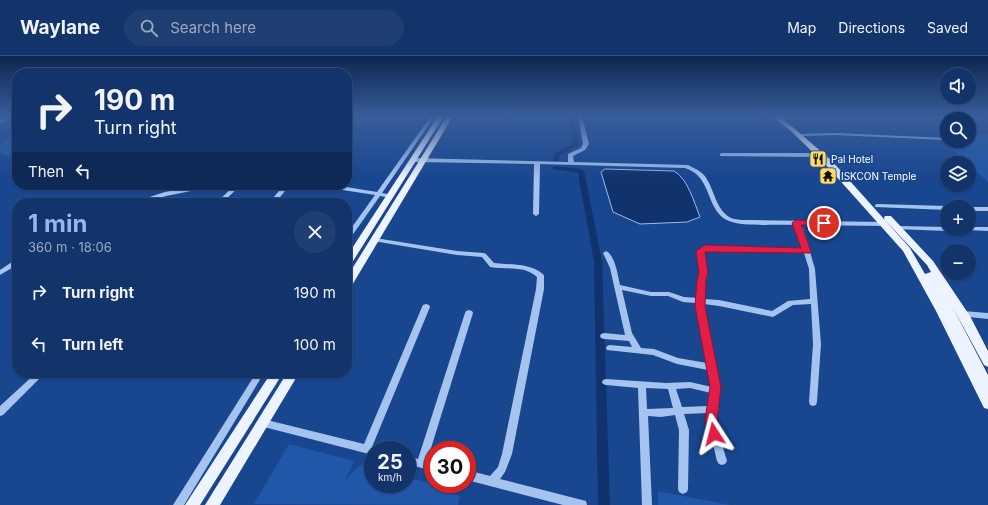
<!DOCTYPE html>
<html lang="en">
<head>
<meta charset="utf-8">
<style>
  :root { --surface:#12346b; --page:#1f3f73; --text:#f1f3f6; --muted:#9caac1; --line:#314f7e; --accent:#90b9f0 }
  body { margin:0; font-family:Inter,sans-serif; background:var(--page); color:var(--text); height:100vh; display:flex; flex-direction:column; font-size:15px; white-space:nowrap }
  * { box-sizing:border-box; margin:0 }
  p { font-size:13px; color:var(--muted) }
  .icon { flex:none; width:22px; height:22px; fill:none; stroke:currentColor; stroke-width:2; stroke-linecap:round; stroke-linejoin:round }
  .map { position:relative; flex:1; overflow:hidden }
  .panel { position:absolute; left:12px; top:142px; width:340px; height:180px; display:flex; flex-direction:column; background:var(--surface); border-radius:16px; box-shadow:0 1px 3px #0004,0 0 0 1px var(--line) }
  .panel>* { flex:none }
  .guide { position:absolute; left:12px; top:12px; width:340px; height:122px; border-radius:16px; box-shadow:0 1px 3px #0004,0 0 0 1px var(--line); background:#12346b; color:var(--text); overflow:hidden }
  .controls { position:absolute; left:940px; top:12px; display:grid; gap:8px }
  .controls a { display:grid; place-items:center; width:36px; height:36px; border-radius:50%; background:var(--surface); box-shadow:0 1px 3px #0004,0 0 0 1px var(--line); font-size:20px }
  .speed { position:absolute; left:364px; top:385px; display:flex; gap:8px; font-size:20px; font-weight:700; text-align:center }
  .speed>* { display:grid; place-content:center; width:52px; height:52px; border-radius:50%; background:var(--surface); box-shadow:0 1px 3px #0004,0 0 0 1px var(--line); line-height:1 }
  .speed small { font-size:10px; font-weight:400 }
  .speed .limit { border:6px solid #d22; background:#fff; color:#111 }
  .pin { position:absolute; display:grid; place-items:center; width:34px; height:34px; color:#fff; margin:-17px; border:2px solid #fff; border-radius:50%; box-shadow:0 1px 4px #0007 }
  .me { position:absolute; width:44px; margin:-22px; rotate:351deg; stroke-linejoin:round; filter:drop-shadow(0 0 3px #0008) }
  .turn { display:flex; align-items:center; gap:14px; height:84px; padding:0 16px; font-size:18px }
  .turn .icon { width:52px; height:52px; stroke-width:2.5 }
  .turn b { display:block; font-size:28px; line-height:34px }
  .then { display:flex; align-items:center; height:38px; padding:0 16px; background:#0003; gap:8px; font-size:15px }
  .round { display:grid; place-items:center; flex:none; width:42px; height:42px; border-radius:21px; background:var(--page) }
  .headline { display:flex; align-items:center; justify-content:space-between; height:68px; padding:0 16px }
  h1 { font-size:24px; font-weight:700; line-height:30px; color:var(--accent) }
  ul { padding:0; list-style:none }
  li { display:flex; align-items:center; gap:12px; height:52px; padding:0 16px }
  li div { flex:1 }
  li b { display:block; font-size:15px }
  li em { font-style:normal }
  header { display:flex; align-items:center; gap:24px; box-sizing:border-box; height:56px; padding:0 20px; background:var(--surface); border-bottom:1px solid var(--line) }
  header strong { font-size:19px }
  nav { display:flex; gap:22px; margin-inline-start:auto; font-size:14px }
  .search { width:280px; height:36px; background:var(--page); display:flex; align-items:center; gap:10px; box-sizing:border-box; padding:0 14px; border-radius:22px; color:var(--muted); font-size:15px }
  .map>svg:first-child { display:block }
  .green { fill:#2157a9 }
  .water { fill:#10326d; stroke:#98bdf2 }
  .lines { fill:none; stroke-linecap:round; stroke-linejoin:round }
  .canal { fill:#10326d; fill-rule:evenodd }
  .minor { fill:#a5c3ef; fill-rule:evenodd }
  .major { fill:#edf3ff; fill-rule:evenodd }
  .route { fill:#e11d48; stroke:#92132f }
  .labels { text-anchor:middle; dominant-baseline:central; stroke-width:4; stroke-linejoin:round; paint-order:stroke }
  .far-poi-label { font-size:10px; fill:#fff; stroke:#18468f; text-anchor:start }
</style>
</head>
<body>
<header>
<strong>Waylane</strong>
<div class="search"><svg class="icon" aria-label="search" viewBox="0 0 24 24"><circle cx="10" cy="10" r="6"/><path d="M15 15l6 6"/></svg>Search here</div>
<nav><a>Map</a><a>Directions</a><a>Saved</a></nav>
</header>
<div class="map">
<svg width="988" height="449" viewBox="0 0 988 449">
  <rect width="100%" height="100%" fill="#18468f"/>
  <g class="green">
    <path d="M17,75V99L6,100L5,98L0,97V89Z"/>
    <path d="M970,78L988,79V126L944,86L977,85Z"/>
    <path d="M289,388L354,405L345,424L360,409L373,412V428H407V421L439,430L438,434L460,440L458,449L254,448Z"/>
    <path d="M658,435L730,449H658Z"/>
  </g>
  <path class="water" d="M605,113L674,115C688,123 694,146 700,161L687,166L640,168L613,156L601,116Z"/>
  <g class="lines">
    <g class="canal">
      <path d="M569,60L574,61L579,89L560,99L558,105H554L553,104L555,97L573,88Z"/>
      <path d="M555,110L581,113L584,115L602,205L610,449H598L594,205L578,117L553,113L552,112Z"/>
    </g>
    <g class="minor">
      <path d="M9,60H15L0,67V64Z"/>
      <path d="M431,60H435L382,137L393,139L394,140L391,142L380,140L349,184L347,185V178L375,139L323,131L320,129H334L377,136Z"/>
      <path d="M578,60H582L589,88L585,94L573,100L574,106L688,109C694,112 699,114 704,119C715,132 715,157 734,163C739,164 745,164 750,164L885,166L888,168L885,170L801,169L803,172L815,213L821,288L817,346L816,349L813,350L810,349L809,346L813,288L811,248L793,249L773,261L719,250L704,248L720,331L715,364L727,405L725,408L722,409L719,408L717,405L707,364L708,357L684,358L689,374L688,433L687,436L683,438L679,436L678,433L679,374L675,359L661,361L648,360L652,449H642L638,332L606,329L603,328L602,326L603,324L606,323L666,327L690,326L712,331L708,314L677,308L653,299L607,294L606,292L607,290L610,289L632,291L629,285L604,283L601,282L600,280L601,278L604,277L625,279L610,212L603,197L606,195C615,199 618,220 620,229L651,236H669L684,241L697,242L698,224L701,217L697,195L703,191L803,193L797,172L794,169C777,168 743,171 729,165C711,158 711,136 700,122C696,117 691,114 685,112L540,108L539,158L536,160L533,158L534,108L415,106L412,104L415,102L568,106V98L581,92L583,88ZM706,194L804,197L809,213L810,243L788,245L772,255L719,244L704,243V224L707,217L703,196ZM622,234L651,240H668L683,246L696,247L707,307L678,302L654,293L641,292L632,277ZM646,332L668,333L673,352L647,353ZM690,332L711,337L709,350L682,351L676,333Z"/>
      <path d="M938,60H943L947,64V67Z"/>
      <path d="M835,77L947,82V84L835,79L800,80L798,79L800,78Z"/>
      <path d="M722,97H821L824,99L821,101L720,100V98Z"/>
      <path d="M202,129H214L211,131L166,140L142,147H133L134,146L165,136Z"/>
      <path d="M235,129H241L222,147H216Z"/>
      <path d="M284,129H290L275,147H269Z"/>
      <path d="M877,148L947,150L949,151H947V154L875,151V149Z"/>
      <rect x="969" y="151" width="19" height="4"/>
      <path d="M897,170L947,171V173H950L947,175L895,173L894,172Z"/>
      <path d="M969,171H988V175L967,174L966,173H969Z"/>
      <path d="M375,182L457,195L484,197L486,198L494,207C511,209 529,207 543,218L544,220V233L512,398L505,416L500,423L582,444L586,445L587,449H563L467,424V414L490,420L498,411L502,398L536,233L537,221C524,209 506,214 490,211L482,201L457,199L373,185L372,184L373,183Z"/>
      <path d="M15,204H17V209L0,219V214Z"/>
      <path d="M426,248L429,249L430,251L372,391L376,392L377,394H373V399L260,370L258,367L260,364L263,363L364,388L422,251L423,249Z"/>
      <path d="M469,254L472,255L473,257L427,405L433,407V415L407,408V400L418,403L465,257L466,255Z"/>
      <path d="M963,255L988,257V263L960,260L959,258L960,256Z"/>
      <path d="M36,317H45L3,359L0,360V350Z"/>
      <path d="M256,317H264L184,449H173Z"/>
    </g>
    <g class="major">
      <path d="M438,60H444L350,210L347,211V200Z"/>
      <path d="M447,60H453L351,231L347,232V221Z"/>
      <path d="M771,60H779L795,73L832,105L910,192L925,218L931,216L927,209L885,164L884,162L885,160H891L933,205L970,260L988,295V311L984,309L952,250L988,319V353L984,352L936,255L903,195L826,109L791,75Z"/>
      <path d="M271,317H283L200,449H185Z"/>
      <path d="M287,317H299L220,449H205Z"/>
    </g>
  </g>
  <linearGradient id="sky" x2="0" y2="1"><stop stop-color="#0d264f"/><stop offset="0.49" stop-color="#375d9b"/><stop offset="1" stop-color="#375d9b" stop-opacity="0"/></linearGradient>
  <rect width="988" height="123" fill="url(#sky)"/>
  <path class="route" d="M796,164L824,165L828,167L824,169H801L811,195L810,197L705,196L708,217L706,224L705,250L721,331L717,364L720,378L718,382L714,384L710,382L705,364L710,331L695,250L697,224L699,217L696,195L705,189L801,192L792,167Z"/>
  <defs>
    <symbol id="restaurant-square" viewBox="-11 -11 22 22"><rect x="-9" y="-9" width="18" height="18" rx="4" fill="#ffda63" stroke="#18468f"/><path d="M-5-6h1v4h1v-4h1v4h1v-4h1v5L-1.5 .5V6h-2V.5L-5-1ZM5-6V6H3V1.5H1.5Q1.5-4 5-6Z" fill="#111"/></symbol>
    <symbol id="temple-square" viewBox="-11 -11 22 22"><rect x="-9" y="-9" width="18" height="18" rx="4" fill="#ffda63" stroke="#18468f"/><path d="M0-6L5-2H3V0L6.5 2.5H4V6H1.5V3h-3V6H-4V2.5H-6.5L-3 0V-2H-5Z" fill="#111"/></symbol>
  </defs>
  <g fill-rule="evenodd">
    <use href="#restaurant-square" x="808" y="93" width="20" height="20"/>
    <use href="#temple-square" x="818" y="110" width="20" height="20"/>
  </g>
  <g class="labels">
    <g class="far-poi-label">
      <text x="831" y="103">Pal Hotel</text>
      <text x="841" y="120">ISKCON Temple</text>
    </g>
  </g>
</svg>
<div class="controls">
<a><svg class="icon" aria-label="sound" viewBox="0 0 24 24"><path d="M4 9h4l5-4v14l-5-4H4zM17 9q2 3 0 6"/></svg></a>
<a><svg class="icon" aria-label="search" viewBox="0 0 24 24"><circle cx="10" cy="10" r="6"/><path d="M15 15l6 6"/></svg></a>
<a><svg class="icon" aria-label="layers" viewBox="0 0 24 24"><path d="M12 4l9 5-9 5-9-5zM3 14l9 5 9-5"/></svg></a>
<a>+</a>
<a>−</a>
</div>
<div class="speed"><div>25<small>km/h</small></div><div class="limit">30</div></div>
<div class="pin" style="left:824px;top:167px;background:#d93025"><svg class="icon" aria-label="arrive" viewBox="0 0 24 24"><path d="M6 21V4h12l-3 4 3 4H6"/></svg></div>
<svg class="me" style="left:714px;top:378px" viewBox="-20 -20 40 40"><path d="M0-17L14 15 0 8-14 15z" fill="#e11d48" stroke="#fff" stroke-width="4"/></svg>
<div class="guide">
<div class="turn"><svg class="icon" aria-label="right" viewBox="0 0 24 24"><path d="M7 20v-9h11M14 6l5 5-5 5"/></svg><div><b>190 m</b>Turn right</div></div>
<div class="then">Then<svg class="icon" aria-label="left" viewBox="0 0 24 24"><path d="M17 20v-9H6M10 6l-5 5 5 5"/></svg></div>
</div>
<section class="panel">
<div class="headline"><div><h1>1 min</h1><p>360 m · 18:06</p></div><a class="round"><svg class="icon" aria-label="close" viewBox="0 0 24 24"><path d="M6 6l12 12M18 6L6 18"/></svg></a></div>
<ul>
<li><svg class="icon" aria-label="right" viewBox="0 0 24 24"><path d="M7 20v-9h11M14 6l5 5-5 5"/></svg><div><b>Turn right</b></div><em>190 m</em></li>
<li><svg class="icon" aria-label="left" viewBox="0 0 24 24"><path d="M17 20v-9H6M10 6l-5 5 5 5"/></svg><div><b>Turn left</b></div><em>100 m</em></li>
</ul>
</section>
</div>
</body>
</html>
